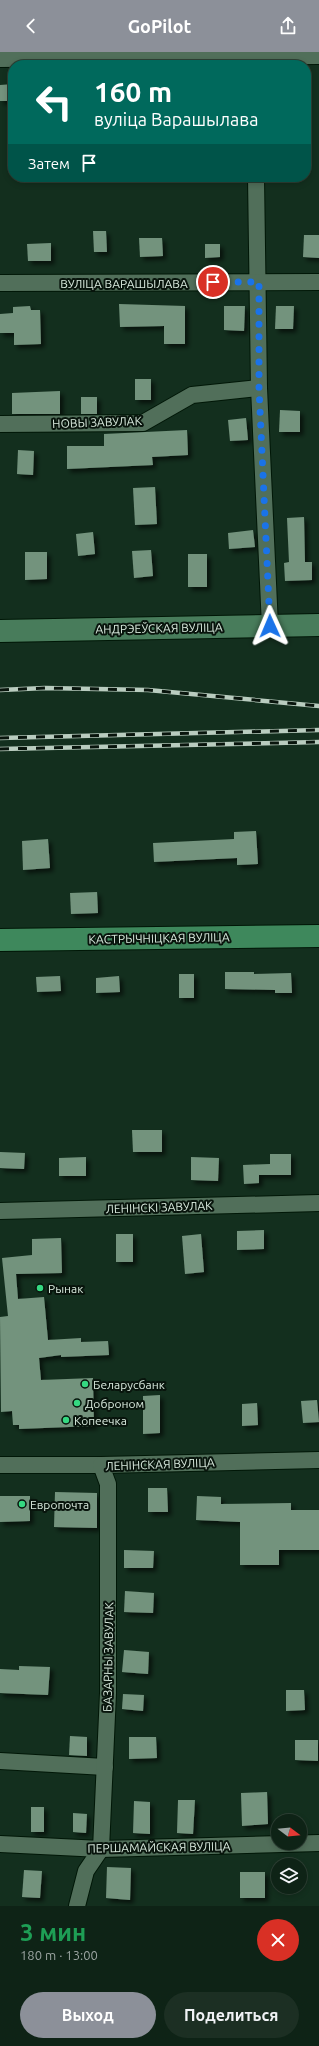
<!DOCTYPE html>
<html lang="ru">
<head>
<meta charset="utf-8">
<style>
  :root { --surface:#0e2316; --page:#1c2f23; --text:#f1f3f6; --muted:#9ba4a1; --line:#2e4035; --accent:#8c9099 }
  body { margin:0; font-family:Ubuntu,sans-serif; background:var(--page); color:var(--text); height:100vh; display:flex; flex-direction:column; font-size:15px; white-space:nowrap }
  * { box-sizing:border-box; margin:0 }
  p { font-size:13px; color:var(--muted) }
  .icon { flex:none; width:22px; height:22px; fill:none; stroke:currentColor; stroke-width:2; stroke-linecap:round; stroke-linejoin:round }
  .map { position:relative; height:1854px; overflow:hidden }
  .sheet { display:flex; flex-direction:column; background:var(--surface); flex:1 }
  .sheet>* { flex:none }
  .hud { position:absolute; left:8px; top:8px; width:303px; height:122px; border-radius:16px; box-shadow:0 2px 6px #0003,0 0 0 1px var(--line); background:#00695c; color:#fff; overflow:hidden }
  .needle { width:26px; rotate:106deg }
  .buttons { position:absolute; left:271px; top:1762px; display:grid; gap:8px }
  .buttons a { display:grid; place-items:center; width:36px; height:36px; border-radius:50%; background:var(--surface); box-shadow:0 2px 6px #0003,0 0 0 1px var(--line); font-size:20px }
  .pin { position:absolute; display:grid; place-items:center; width:34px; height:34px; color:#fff; margin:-17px; border:2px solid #fff; border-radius:50%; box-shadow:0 1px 4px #0007 }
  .me { position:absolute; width:44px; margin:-22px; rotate:359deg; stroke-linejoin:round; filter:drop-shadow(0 0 3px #0008) }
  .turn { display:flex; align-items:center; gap:14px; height:84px; padding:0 20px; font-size:18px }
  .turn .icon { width:52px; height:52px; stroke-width:2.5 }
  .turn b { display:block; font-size:28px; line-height:34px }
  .then { display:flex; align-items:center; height:38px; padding:0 20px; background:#0003; gap:8px; font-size:15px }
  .round { display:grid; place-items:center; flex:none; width:42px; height:42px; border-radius:21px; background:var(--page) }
  .headline { display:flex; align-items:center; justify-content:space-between; height:68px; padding:0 20px }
  h1 { font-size:24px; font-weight:700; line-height:30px; color:#1e9e55 }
  .primary-button { display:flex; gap:8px; margin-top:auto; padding:8px 20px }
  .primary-button a { flex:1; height:46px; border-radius:24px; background:var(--accent); color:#fff; font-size:16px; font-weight:700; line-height:46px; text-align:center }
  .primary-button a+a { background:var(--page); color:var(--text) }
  header { display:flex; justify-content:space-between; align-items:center; height:52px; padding:0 20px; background:var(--accent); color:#fff; font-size:18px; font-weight:700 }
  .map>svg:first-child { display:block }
  .building { fill:#73937d; filter:url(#shadow) }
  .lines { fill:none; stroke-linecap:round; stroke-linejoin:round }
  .street-casing { stroke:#001707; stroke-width:18 }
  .secondary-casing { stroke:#001707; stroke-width:24 }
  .primary-casing { stroke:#001707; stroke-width:24 }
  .street { stroke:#516f5a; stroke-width:16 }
  .secondary { stroke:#487c5b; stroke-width:22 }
  .primary { stroke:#3e885c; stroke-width:22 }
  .rail-casing { stroke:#b9ccbf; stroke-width:4.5 }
  .rail { stroke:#08140c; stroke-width:3; stroke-dasharray:9; stroke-linecap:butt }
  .route { stroke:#1a73e8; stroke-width:7; stroke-dasharray:0 12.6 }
  .poi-dot { fill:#35d881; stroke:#08140c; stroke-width:1.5 }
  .labels { text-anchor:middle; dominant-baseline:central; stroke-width:4; stroke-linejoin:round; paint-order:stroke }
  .street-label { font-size:12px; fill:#d8e9dd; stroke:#08140c }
  .poi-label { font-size:12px; fill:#d8e9dd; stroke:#08140c; text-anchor:start }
</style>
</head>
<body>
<header><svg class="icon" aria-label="back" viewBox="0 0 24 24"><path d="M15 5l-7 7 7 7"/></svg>GoPilot<svg class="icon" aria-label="share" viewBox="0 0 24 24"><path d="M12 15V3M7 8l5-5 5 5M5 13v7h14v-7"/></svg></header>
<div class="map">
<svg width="319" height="1854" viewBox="0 0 319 1854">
  <defs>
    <filter id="shadow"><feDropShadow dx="3.5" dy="3.5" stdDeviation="2" flood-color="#0009"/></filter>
  </defs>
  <rect width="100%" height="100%" fill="#132f1e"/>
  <g class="building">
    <path d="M13,32V49H0V33Z"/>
    <path d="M93,179H106L107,200H94Z"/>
    <path d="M304,183H319V206L303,205Z"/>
    <path d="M139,186H162L163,204L140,205Z"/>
    <path d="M51,191V209H28L27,192Z"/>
    <path d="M205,192H220V205L205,206Z"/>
    <path d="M119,252L185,254V292H164V274L120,275Z"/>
    <path d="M30,254L31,258H40L41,292L14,293V281H0V262L13,261V255Z"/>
    <path d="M224,254H245L244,279L224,278Z"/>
    <path d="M276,254H294L293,277H275Z"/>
    <rect x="135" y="327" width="16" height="21"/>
    <path d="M60,339V362H12V341Z"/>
    <rect x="81" y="345" width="16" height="17"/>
    <path d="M280,358L300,359V380H279Z"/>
    <path d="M246,366L248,388L230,389L228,368Z"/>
    <path d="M187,378L188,403L152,405L153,413L67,417V394H104V382Z"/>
    <path d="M18,398L34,399L33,423L17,422Z"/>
    <path d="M155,435L157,472L135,473L133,436Z"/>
    <path d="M304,465L305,510H312V528L285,529L284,511L289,510L287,466Z"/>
    <path d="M253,478L255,495L229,497L228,481Z"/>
    <path d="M93,480L95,502L78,504L76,482Z"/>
    <path d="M151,498L153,524L134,526L132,499Z"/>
    <path d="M25,500H47V527L25,528Z"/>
    <rect x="188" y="502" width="19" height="33"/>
    <path d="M256,779L258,812L237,813V806L154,810L153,791L234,787V780Z"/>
    <path d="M48,787L50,816L23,818L22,789Z"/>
    <path d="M97,840L98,861L71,862L70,841Z"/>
    <path d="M225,920H254V922L291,921L292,941H275V938L225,937Z"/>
    <rect x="179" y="922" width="15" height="24"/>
    <path d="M60,924L61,939L37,940L36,925Z"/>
    <path d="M119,924L120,940L96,941V926Z"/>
    <path d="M132,1078H162V1100H133Z"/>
    <path d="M0,1100L25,1101L24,1117L0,1116Z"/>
    <path d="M270,1102H291V1123H259V1131L244,1132L243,1113L270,1112Z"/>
    <path d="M86,1105V1124H59V1106Z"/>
    <path d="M191,1105L219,1106L218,1129L191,1128Z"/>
    <path d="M264,1178V1197L237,1198V1179Z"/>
    <rect x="116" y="1182" width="17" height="28"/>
    <path d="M201,1182L204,1220L185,1222L182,1184Z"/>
    <path d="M61,1186L62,1221L16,1222L18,1247L44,1245L48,1288L81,1286V1290L108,1289L109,1303L61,1305V1303L39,1306L41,1328L93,1326L94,1374L19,1377V1373H13L12,1359L1,1360L0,1265L8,1264L2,1206L32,1203V1187Z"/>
    <path d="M160,1343V1381L143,1382V1344Z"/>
    <path d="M317,1348L319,1370L303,1371L301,1349Z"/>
    <path d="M257,1351L258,1373L242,1374V1352Z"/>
    <path d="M148,1436H167L168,1460H148Z"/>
    <path d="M55,1440L97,1441V1476L54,1475Z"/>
    <path d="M0,1444H30V1469L0,1470Z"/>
    <path d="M197,1444L221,1445V1452L291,1451V1458H319V1498H279V1513H240V1470L196,1468Z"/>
    <path d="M124,1498L154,1499L153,1516H124Z"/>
    <path d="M125,1539L154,1541L153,1561L124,1560Z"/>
    <path d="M124,1598L149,1600L148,1622L122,1620Z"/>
    <path d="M19,1614L50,1615L48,1643L0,1641V1617L19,1618Z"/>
    <path d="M286,1638H304L305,1658L286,1659Z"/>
    <path d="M123,1642L144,1643L143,1659L122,1657Z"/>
    <path d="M70,1684L87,1685V1704L69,1703Z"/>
    <path d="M129,1685H156L157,1706L129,1707Z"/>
    <path d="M295,1688H318V1709L295,1708Z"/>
    <path d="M267,1740L268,1772L242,1774L241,1741Z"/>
    <path d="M178,1748H195L193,1782L177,1781Z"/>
    <path d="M134,1749L150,1750V1782L133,1781Z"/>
    <rect x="31" y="1755" width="13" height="25"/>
    <path d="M73,1761L87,1762L86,1781L73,1780Z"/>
    <path d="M107,1815L131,1816L130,1848L106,1846Z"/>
    <path d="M24,1818L42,1819L40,1846L22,1845Z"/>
    <rect x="240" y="1820" width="25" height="26"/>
  </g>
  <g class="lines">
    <defs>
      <g id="street">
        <path d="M0,7L319,4"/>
        <path d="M256,125L259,336L270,574"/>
        <path d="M0,231L319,230"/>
        <path d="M0,372L143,371L192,343L259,336"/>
        <path d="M0,1159L319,1151"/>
        <path d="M0,1413H101L319,1408"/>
        <path d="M0,1709L105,1715"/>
        <path d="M0,1792L101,1797L319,1791"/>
        <path d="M77,1854L86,1819L101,1797L108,1641V1432L101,1413"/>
      </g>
      <path id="secondary" d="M0,579L319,573"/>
      <path id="primary" d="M0,888L319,884"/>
    </defs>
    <use href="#street" class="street-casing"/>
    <use href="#secondary" class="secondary-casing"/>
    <use href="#primary" class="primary-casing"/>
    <use href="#street" class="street"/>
    <use href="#secondary" class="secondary"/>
    <use href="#primary" class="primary"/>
    <defs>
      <g id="rail">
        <path d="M0,638L45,636L148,638L319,654"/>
        <path d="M0,686L319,678"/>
        <path d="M0,697L319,690"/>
      </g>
    </defs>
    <use href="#rail" class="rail-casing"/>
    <use href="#rail" class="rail"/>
  </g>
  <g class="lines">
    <path class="route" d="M213,230H259V336L270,574"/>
  </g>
  <g class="poi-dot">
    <circle cx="40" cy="1236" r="4"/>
    <circle cx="85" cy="1332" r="4"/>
    <circle cx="77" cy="1351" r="4"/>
    <circle cx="66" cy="1368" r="4"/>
    <circle cx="22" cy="1452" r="4"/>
  </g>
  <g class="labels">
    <g class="street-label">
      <text x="124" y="231">ВУЛІЦА ВАРАШЫЛАВА</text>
      <text transform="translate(97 370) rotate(-2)">НОВЫ ЗАВУЛАК</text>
      <text transform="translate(159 576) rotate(-1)">АНДРЭЕЎСКАЯ ВУЛІЦА</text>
      <text transform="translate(159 886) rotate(-1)">КАСТРЫЧНІЦКАЯ ВУЛІЦА</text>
      <text transform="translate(159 1155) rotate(-2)">ЛЕНІНСКІ ЗАВУЛАК</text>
      <text transform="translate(160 1412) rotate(-2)">ЛЕНІНСКАЯ ВУЛІЦА</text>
      <text transform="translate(108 1605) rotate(-89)">БАЗАРНЫ ЗАВУЛАК</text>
      <text transform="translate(159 1795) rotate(-1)">ПЕРШАМАЙСКАЯ ВУЛІЦА</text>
    </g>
    <g class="poi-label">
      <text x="48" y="1236">Рынак</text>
      <text x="93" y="1332">Беларусбанк</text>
      <text x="85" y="1351">Доброном</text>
      <text x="74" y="1368">Копеечка</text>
      <text x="30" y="1452">Европочта</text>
    </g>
  </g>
</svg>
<div class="buttons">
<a><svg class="needle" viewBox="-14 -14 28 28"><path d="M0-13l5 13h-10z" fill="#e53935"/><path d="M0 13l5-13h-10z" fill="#9ba4a1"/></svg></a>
<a><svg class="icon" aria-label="layers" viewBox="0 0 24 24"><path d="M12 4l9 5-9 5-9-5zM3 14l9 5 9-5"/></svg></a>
</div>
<div class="pin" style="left:213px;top:230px;background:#d93025"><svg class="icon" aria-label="arrive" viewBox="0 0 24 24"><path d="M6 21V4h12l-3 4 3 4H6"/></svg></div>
<svg class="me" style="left:270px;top:574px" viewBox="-20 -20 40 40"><path d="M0-17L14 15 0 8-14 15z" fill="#1a73e8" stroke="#fff" stroke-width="4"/></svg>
<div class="hud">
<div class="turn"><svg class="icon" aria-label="left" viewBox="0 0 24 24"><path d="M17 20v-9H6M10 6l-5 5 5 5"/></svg><div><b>160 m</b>вуліца Варашылава</div></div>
<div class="then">Затем<svg class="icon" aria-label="arrive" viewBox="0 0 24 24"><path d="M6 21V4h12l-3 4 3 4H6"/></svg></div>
</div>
</div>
<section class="sheet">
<div class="headline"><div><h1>3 мин</h1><p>180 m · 13:00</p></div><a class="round" style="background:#d93025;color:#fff"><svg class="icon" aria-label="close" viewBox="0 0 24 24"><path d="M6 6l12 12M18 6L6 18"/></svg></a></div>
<div class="primary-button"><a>Выход</a><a>Поделиться</a></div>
</section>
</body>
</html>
